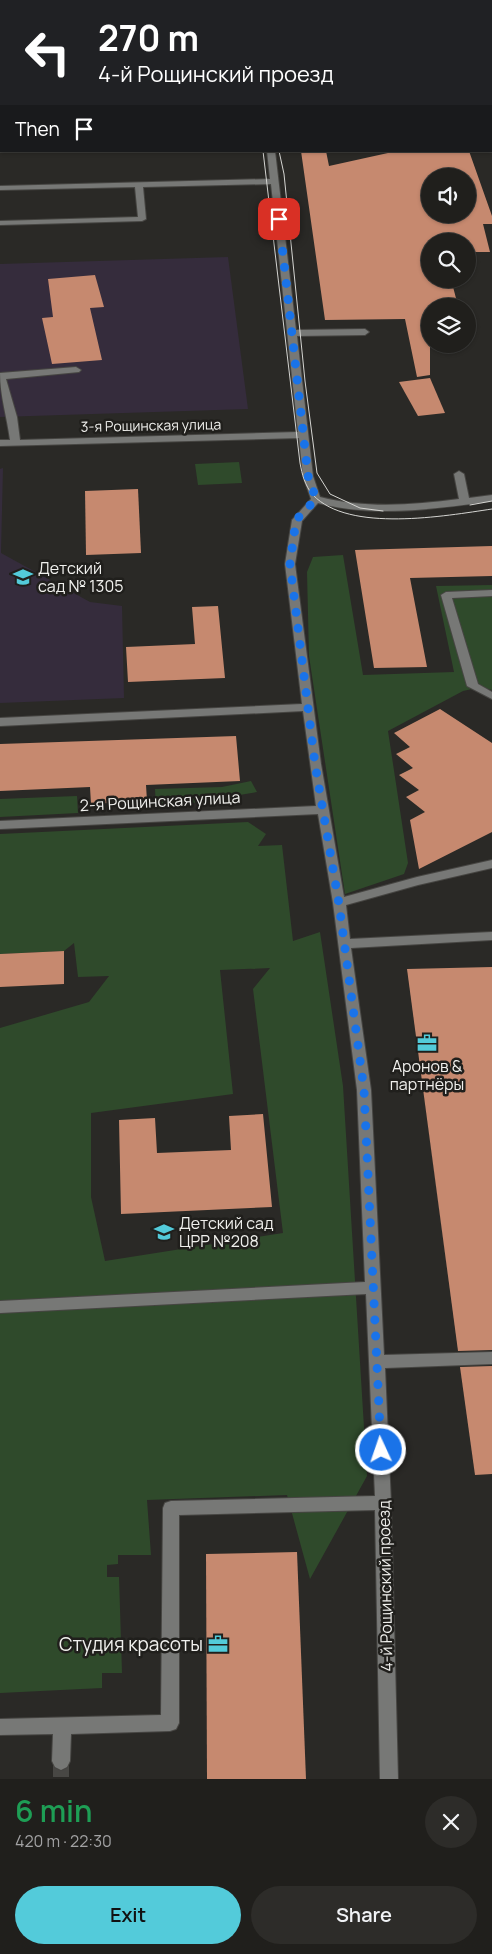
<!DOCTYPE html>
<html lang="en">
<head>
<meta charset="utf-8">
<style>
  :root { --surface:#201f1c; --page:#2d2c29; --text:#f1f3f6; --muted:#a2a2a3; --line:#3d3d3b; --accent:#53cbda }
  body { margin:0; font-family:Manrope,sans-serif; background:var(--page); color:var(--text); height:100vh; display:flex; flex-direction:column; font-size:19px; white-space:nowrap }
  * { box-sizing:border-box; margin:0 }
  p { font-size:16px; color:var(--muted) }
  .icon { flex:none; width:28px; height:28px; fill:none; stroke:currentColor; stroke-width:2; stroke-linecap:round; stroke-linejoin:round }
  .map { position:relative; height:1779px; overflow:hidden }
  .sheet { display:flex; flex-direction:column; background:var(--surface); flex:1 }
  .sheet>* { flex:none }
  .guide { position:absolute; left:0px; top:0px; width:492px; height:152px; box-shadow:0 1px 4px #0004,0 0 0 1px var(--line); background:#202124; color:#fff; overflow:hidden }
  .tools { position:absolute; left:421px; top:168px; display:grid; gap:10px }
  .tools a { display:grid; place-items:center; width:55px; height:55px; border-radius:50%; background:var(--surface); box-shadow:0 1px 4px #0004,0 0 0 1px var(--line); font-size:25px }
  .pin { position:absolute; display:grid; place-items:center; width:42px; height:42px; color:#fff; margin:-21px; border-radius:10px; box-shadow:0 2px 8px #0006 }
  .me { position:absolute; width:55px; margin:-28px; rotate:357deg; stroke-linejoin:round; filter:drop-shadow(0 0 4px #0008) }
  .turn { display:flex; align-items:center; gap:18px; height:105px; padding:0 15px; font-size:22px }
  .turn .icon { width:65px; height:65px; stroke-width:2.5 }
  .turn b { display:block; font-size:35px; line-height:42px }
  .then { display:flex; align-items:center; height:48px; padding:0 15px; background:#0003; gap:10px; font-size:19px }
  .round { display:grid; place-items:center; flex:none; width:52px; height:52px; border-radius:26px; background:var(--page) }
  .overview { display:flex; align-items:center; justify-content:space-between; height:85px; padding:0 15px }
  h1 { font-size:30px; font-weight:600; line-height:38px; color:#1e9e55 }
  .button { display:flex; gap:10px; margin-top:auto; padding:10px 15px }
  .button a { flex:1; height:58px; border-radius:30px; background:var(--accent); color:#111; font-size:20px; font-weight:600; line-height:58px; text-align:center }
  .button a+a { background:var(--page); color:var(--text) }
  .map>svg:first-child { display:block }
  .education { fill:#352c3c }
  .green { fill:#2f4a2b; fill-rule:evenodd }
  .building { fill:#c6896f; fill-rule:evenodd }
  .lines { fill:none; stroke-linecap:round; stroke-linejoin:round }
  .minor-tunnel { stroke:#484744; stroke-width:16; stroke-dasharray:16 8; stroke-linecap:butt }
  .minor-casing { stroke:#464542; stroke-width:2 }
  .minor { fill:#777876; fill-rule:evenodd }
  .tram { stroke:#d5d5d2; stroke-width:1 }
  .route { stroke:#1a73e8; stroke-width:9; stroke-dasharray:0 16.2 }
  .labels { text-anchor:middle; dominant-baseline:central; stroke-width:5; stroke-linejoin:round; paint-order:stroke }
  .far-street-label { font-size:14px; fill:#f0f0ed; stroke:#201f1c }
  .poi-label { font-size:16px; fill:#f0f0ed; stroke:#201f1c; text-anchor:start }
  .street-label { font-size:16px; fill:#f0f0ed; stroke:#201f1c }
  .near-poi-label { font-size:19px; fill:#f0f0ed; stroke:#201f1c; text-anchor:end }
</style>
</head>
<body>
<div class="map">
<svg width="492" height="1779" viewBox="0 0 492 1779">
  <rect width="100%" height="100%" fill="#2a2926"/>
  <g class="education">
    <path d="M228,257L248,409L0,417V264Z"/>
    <path d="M3,468L1,553L90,602L122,606L124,698L0,703V469Z"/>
  </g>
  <g class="green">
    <path d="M281,0H492V114L491,1Z"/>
    <path d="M239,462L242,483L198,485L195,464Z"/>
    <path d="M343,555L363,675L454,672L436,586L492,585V690L481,687L463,691L388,731L408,863L404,874L345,894L309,656L307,572L313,557Z"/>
    <path d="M251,781L257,792L156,809L155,789L222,787Z"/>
    <path d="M77,796L78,813L0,817V799Z"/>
    <path d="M248,822L266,834L258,846L282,845L293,941L320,932L343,1086L367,1476L310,1579L287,1495L147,1500L151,1555H118V1564L107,1565V1577H119L122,1673H102V1688L0,1693V1028L89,1002L109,976L78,977L74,943L64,951L0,954V834ZM270,968L253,989L283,1233L105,1261L91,1197V1113L233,1094L220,970Z"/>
  </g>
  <g class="building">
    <path d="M301,151H326L329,166L397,151H469L492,216V224H483L490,252H470L473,266H468V241H430V279H451L458,306H430V375L417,377L405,319L325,320ZM430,176H468V214H430Z"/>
    <path d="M95,275L104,307L90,308L102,360L52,364L42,318L53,317L48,279Z"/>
    <path d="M430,378L445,413L418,416L399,382Z"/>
    <path d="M138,489L141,553L86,555L85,491Z"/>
    <path d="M492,546V576L410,578L427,667L374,668L355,550Z"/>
    <path d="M218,606L225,678L128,682L126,647L195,644L192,607Z"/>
    <path d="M440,709L492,743V832L419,869L410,820L425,812L406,797L419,790L399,775L413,768L396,754L410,747L394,733Z"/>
    <path d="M236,736L240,781L146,785L147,801L91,804L90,787L0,791V744Z"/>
    <path d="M64,951V984L0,987V954Z"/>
    <path d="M492,967V1350L458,1351L407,969Z"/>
    <path d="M263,1114L272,1207L121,1214L119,1120L155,1118L157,1153L231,1150L229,1116Z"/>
    <path d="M492,1366V1474L475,1475L460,1367Z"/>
    <path d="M297,1552L306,1779H207L206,1554Z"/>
  </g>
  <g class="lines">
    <path class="minor-tunnel" d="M61,1761V1779"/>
    <defs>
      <g id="minor">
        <rect x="71" y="0" width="8" height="1"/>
        <rect x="0" y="77" width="1" height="4"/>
        <path d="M267,151H275L296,330L365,329L369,332L365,335L297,336L313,476L320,497C366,509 413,505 459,499L454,474L459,471L464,474L469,498L492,495V501C435,509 375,518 318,503L302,521L295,564L321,764L344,897L417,877L492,860V868L418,885L346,905L350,939L492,932V940L351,948L371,1090L384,1355L492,1352V1364L385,1368L391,1503L398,1779H380L375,1510L179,1515V1723L176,1729L170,1731L71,1734L70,1761L67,1767L61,1770L55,1767L52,1761L53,1734L0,1735V1719L161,1715L163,1508L165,1503L171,1501L375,1496L366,1294L0,1313V1301L365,1282L357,1090L333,903L318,814L0,829V821L316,806L303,711L0,726V718L302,704L285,564L292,520L311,499L303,476L299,438L0,446V440H10C7,417 0,396 0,373L76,367L81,370L79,372L6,379L17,417L20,440L298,432L271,184L143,187L146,219L142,221L0,225V221L138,217L135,187L0,190V186L270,179Z"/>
        <path d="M492,590V596L452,598L478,684L492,692V699L467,686L441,595L446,592Z"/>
      </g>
    </defs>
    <use href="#minor" class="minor-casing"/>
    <use href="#minor" class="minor"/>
    <g class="tram">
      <path d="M67,0L69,1"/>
      <path d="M84,0L86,1"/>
      <path d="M263,151L300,463C302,474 305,486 313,495C349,533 445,516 492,509"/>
      <path d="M279,151L284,174L305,381L317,473L330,494L360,508L383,511"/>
      <path d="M470,505L492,501"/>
    </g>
  </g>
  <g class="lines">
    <path class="route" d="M279,219L308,476L316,499L296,520L290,564L315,764L339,904L364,1090L381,1450"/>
  </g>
  <defs>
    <symbol id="school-bare" viewBox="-9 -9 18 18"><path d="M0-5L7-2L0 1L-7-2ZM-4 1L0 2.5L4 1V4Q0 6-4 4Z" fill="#53cbda" stroke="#201f1c" stroke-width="2.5" paint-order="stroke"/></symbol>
    <symbol id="office-bare" viewBox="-9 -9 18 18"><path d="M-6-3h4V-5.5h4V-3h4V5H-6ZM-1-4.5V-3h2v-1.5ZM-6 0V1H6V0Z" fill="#53cbda" stroke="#201f1c" stroke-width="2.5" paint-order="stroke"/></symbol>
  </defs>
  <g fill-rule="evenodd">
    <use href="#school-bare" x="9" y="563" width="28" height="28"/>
    <use href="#office-bare" x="413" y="1029" width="28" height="28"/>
    <use href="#school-bare" x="150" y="1218" width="28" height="28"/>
    <use href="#office-bare" x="204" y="1630" width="28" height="28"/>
  </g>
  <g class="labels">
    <g class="far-street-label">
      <text transform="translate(151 425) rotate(-1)">3-я Рощинская улица</text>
    </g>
    <g class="poi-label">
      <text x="38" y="568">Детский<tspan x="38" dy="18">сад № 1305</tspan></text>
      <text x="427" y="1066" text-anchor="middle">Аронов &amp;<tspan x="427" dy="18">партнёры</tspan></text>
      <text x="179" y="1223">Детский сад<tspan x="179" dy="18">ЦРР №208</tspan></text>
    </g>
    <g class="street-label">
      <text transform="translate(160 801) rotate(-3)">2-я Рощинская улица</text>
      <text transform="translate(385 1586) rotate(-91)">4-й Рощинский проезд</text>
    </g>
    <g class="near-poi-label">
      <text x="203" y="1644">Студия красоты</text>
    </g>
  </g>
</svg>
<div class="tools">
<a><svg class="icon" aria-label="sound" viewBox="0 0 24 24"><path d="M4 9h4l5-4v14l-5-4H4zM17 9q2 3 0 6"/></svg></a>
<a><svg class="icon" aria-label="search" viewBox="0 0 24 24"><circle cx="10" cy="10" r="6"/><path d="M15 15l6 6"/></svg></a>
<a><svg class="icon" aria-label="layers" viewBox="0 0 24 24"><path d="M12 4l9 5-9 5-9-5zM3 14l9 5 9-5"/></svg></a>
</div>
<div class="pin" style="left:279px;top:219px;background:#d93025"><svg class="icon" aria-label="arrive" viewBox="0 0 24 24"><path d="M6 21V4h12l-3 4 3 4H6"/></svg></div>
<svg class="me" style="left:381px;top:1450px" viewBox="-20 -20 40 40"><circle r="17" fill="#1a73e8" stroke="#fff" stroke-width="3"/><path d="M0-11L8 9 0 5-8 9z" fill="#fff"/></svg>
<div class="guide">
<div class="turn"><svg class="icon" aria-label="left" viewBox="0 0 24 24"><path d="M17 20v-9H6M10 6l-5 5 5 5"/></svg><div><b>270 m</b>4-й Рощинский проезд</div></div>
<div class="then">Then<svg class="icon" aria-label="arrive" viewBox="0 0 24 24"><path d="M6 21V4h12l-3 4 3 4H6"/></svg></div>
</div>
</div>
<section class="sheet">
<div class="overview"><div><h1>6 min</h1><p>420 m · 22:30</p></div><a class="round"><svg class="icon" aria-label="close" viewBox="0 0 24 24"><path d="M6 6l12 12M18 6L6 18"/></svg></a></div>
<div class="button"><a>Exit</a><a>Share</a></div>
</section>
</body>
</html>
